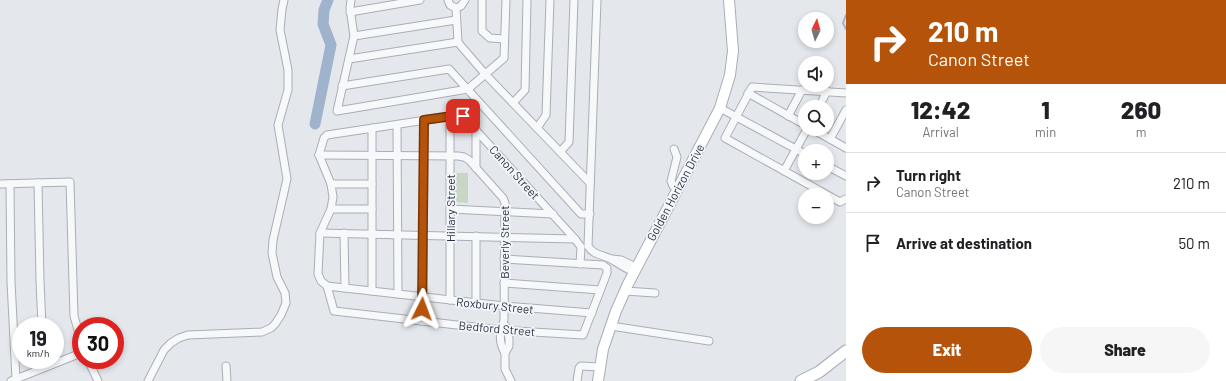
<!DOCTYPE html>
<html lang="en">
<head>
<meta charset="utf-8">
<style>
  :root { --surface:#fff; --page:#f6f6f6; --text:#202124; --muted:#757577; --line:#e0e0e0; --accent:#b45309 }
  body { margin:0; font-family:Barlow,sans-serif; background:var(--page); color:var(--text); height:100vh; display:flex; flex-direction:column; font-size:15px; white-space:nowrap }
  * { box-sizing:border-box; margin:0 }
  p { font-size:13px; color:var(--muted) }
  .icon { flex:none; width:22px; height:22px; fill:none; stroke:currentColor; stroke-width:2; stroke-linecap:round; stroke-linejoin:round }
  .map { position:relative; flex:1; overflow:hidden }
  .panel { display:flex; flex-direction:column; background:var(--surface); width:380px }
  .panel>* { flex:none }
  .guide { background:#b45309; color:#fff; overflow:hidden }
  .needle { width:26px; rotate:5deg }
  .controls { position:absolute; left:798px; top:12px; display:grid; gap:8px }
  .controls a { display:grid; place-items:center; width:36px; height:36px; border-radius:50%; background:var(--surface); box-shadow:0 2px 6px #0003; font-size:20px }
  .speed { position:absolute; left:12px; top:317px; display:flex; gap:8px; font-size:20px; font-weight:700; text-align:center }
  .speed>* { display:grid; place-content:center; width:52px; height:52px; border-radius:50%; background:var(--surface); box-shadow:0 2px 6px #0003; line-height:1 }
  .speed small { font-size:10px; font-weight:400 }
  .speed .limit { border:6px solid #d22; background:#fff; color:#111 }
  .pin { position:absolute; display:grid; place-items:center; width:34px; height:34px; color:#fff; margin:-17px; border-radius:8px; box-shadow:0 2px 6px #0006 }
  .me { position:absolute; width:44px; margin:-22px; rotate:3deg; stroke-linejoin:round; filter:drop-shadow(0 0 3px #0008) }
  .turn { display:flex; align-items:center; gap:14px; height:84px; padding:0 16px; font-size:18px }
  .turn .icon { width:52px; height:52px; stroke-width:2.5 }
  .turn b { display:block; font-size:28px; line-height:34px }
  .eta { display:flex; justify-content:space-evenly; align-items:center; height:68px; text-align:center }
  .eta b { font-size:24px; font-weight:800; line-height:28px }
  .action { display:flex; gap:8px; margin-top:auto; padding:8px 16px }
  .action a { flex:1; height:46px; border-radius:24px; background:var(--accent); color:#fff; font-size:16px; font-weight:800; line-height:46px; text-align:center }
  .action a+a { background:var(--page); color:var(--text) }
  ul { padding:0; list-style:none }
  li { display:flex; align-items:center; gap:12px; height:60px; padding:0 16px; border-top:1px solid var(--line) }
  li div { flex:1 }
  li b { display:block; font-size:15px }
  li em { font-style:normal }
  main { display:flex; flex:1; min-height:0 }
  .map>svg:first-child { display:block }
  .green { fill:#c9d6c5 }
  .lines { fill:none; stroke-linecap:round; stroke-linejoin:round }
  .stream { stroke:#9fb4cc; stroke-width:2 }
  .river { stroke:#9fb4cc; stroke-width:11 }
  .street-casing { stroke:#a9aeb7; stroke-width:9 }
  .secondary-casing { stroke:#a9aeb7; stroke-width:12 }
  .primary-casing { stroke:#a3abb8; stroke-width:13 }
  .street { stroke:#f7f8fa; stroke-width:7 }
  .secondary { stroke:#fff; stroke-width:10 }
  .primary { stroke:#fff; stroke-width:11 }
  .route-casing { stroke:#753606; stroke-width:10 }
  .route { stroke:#b45309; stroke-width:7 }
  .labels { text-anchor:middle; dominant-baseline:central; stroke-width:3.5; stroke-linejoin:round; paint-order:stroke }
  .street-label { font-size:12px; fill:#2b3445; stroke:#f4f6f9 }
</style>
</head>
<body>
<main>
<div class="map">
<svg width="846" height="381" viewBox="0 0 846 381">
  <rect width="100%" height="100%" fill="#e4e7ec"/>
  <path class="green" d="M453,173H468V203L453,202Z"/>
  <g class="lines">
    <path class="stream" d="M846,15L843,23L846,29"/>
    <path class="river" d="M315,124L331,45L323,24L324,10L328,0"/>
    <defs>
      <g id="street">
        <path d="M351,0L350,8L354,36L337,111L468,89L504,58L506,0"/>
        <path d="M448,0L450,5L456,8L461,6L465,0"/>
        <path d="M482,0V31L490,38L504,39"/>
        <path d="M597,0L588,246C593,255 603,255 611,259C619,264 626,269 634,272"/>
        <path d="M456,8L458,42L461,46L486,75L590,183"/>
        <path d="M350,12L420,0"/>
        <path d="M354,36L456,20"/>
        <path d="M349,59L458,42"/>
        <path d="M342,86L449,69L581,214H590"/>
        <path d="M748,93L805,125"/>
        <path d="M846,93L752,87L725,138L840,202L846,199"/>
        <path d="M513,103L525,90L527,0"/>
        <path d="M819,107L827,91"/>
        <path d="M720,108L805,154"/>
        <path d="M788,116L802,90"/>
        <path d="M397,125L398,294"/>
        <path d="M537,128L546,115L550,0"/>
        <path d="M812,129L846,148"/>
        <path d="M830,139L846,110"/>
        <path d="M674,149L677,157L671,181L673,186L677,188"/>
        <path d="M560,152L569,142L574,0"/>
        <path d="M319,155L331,184L333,197L331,209L320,233L318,274L321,281L327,286L334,311L501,330L583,335L607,273V268L603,265L504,259"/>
        <path d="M319,155L458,156L464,157L469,160L503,198L505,203L504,320C500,333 498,341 505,353"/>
        <path d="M319,155L324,138L327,135L459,115L463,116L575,239L581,247L580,264"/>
        <path d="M827,166L846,176"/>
        <path d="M476,168V130"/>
        <path d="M784,171L807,129"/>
        <path d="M38,183L40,281L42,326"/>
        <path d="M0,184L70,182L74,316L81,340"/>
        <path d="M10,184L11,282L16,379"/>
        <path d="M331,184H372"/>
        <path d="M331,209H372"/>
        <path d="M450,209L553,214"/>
        <path d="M320,233L575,239"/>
        <path d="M344,233L345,288"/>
        <path d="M476,236V303"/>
        <path d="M612,259L621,260L636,267"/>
        <path d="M504,283L600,290"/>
        <path d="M327,286L504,306L592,313"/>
        <path d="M372,291V128"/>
        <path d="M625,291L655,293"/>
        <path d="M450,300V116"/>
        <path d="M421,321L423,297L424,120"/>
        <path d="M506,326L509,338V346L505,353V369L511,381"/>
        <path d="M611,326L709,341"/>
        <path d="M88,360L98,381"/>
        <path d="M226,366L227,381"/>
        <path d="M11,381L81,353"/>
        <path d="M148,381L164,350L171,343L179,338L188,335L262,332L271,328L275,324L281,315L286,303L285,293L277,277L272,253L273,240L287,179L278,125L288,90V70L280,30L282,9L284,0"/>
        <path d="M577,381L579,368L581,366L600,367"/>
      </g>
      <path id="secondary" d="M598,381L603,349L616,311L628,284L720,108L730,75L733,51L729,0"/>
      <path id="primary" d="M801,381L819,372L846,351"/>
    </defs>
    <use href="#street" class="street-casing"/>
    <use href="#secondary" class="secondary-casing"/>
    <use href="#primary" class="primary-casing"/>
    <use href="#street" class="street"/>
    <use href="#secondary" class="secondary"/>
    <use href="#primary" class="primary"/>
  </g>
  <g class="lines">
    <defs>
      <path id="route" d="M422,309L424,120L459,115L463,116"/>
    </defs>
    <use href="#route" class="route-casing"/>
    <use href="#route" class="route"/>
  </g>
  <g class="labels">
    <g class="street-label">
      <text transform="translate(515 172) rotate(48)">Canon Street</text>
      <text transform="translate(675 192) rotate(-62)">Golden Horizon Drive</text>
      <text transform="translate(450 208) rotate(-90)">Hillary Street</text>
      <text transform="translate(504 242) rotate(-90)">Beverly Street</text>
      <text transform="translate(495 305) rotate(6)">Roxbury Street</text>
      <text transform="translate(497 328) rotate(5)">Bedford Street</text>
    </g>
  </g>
</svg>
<div class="controls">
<a><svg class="needle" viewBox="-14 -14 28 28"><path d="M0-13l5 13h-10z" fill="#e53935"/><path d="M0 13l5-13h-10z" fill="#757577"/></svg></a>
<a><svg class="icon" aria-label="sound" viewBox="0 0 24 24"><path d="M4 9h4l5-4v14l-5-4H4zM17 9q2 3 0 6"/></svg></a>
<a><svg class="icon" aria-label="search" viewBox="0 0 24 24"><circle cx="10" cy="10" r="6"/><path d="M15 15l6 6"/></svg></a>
<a>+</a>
<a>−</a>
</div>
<div class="speed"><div>19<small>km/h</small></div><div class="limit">30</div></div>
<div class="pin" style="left:463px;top:116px;background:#d93025"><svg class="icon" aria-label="arrive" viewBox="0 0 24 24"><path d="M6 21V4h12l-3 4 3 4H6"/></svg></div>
<svg class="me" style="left:422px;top:309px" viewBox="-20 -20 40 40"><path d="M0-17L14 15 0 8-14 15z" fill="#b45309" stroke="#fff" stroke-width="4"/></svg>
</div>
<section class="panel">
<div class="guide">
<div class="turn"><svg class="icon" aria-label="right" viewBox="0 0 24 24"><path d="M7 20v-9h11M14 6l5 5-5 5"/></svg><div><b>210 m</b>Canon Street</div></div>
</div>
<div class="eta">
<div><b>12:42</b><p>Arrival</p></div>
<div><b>1</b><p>min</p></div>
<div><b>260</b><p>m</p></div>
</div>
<ul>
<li><svg class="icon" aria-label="right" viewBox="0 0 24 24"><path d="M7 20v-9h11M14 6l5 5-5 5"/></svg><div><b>Turn right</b><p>Canon Street</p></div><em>210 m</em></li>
<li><svg class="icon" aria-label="arrive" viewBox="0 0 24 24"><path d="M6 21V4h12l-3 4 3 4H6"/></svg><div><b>Arrive at destination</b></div><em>50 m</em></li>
</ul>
<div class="action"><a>Exit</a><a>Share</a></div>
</section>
</main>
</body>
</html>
